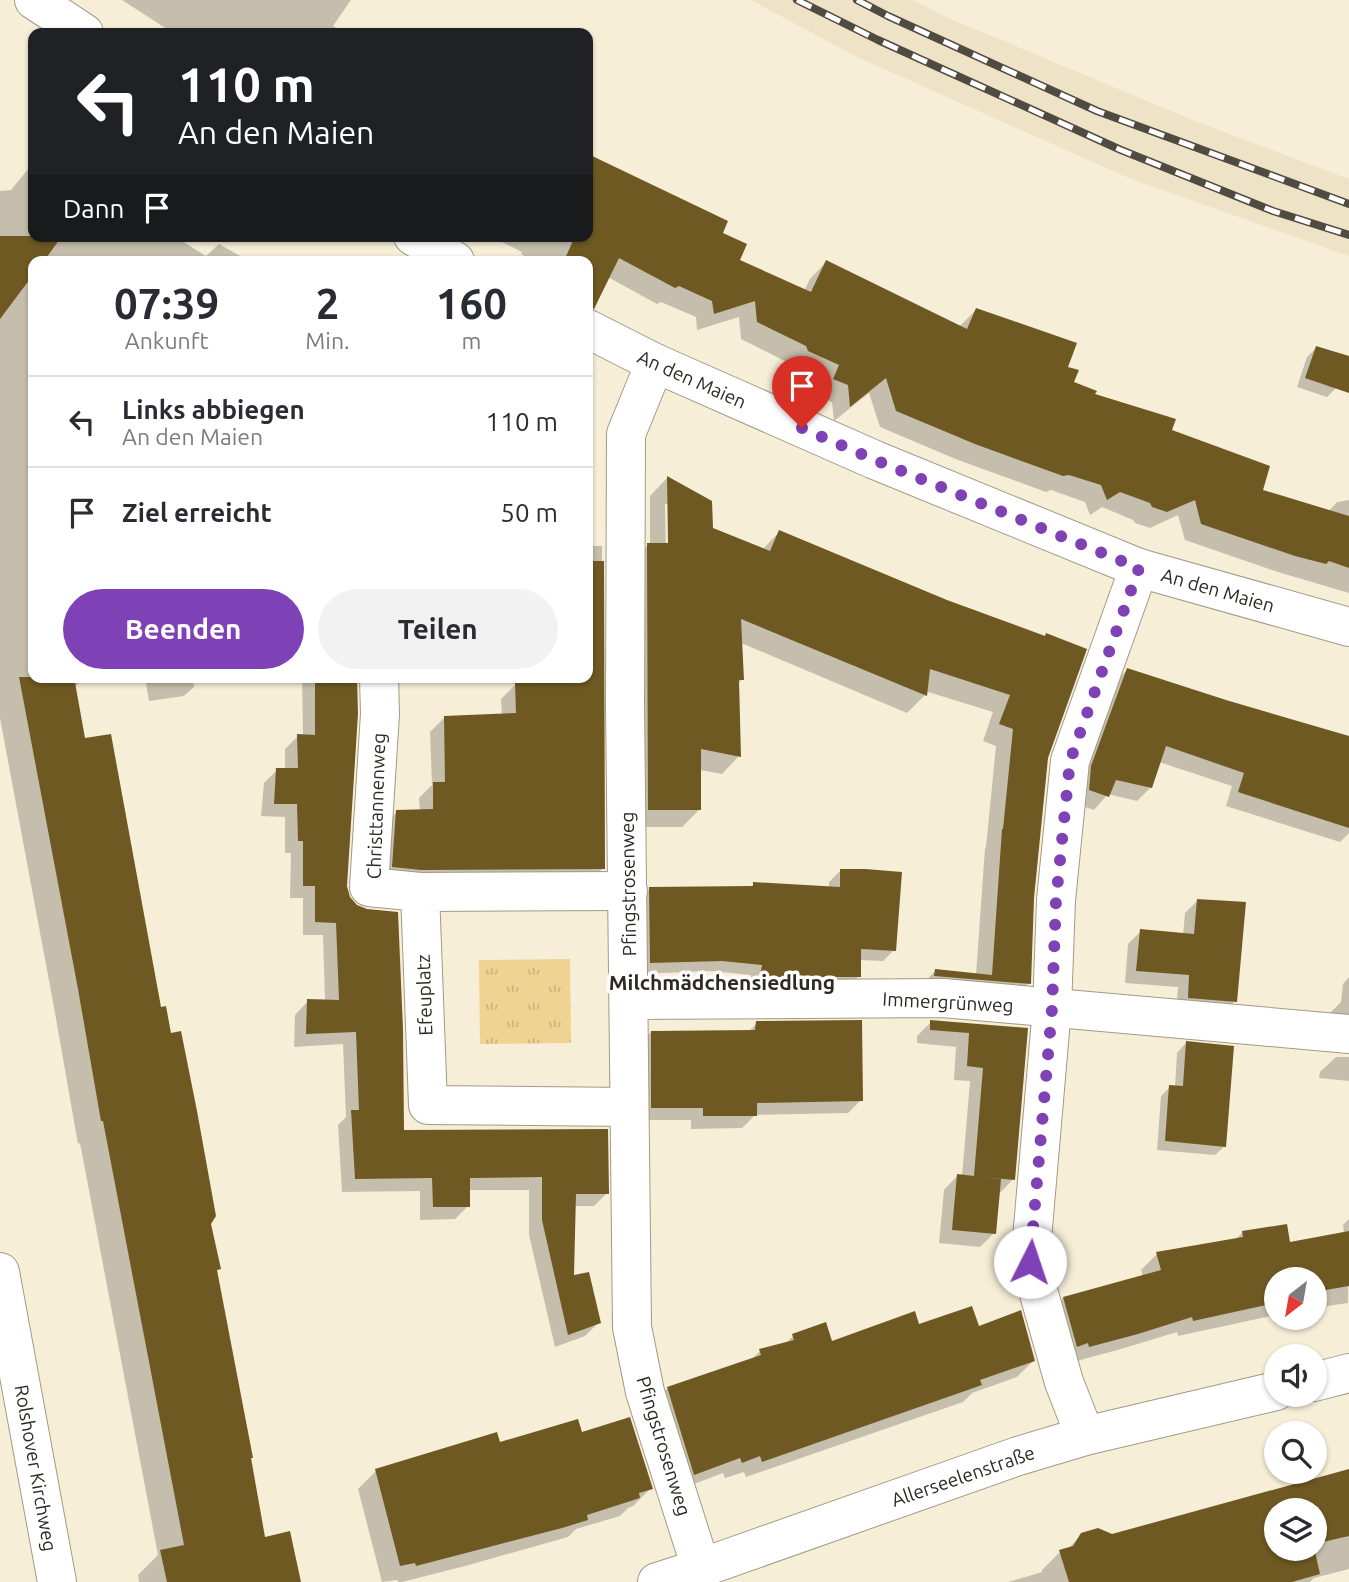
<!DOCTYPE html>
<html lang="de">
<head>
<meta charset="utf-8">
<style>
  :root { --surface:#fff; --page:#f2f2f3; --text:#2b2b33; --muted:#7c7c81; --line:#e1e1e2; --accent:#7f41b6 }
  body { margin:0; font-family:Ubuntu,sans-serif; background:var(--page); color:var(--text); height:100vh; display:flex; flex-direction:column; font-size:26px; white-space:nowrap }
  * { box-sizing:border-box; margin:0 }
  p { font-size:23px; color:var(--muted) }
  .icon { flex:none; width:38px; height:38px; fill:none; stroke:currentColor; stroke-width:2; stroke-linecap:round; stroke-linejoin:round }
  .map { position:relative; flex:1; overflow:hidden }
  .details { position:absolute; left:28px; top:256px; width:565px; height:427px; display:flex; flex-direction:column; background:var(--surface); border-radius:14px; box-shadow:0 2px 5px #0004 }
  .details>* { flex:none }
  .guide { position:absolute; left:28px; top:28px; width:565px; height:214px; border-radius:14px; box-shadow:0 2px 5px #0004; background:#202124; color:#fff; overflow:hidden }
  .needle { width:46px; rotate:211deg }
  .fabs { position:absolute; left:1264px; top:1267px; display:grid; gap:14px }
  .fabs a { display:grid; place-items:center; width:63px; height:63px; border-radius:50%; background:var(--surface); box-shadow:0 2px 5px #0004; font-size:35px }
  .pin { position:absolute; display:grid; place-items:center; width:60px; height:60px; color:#fff; margin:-72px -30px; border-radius:50% 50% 50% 0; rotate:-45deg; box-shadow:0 0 7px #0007 }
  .pin .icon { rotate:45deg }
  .me { position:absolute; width:77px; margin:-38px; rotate:4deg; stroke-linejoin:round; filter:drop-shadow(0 0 5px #0008) }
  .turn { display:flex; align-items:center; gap:24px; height:147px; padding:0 35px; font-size:32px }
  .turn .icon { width:91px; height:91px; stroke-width:2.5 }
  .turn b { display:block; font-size:49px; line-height:60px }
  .then { display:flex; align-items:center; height:66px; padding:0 35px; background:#0003; gap:14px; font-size:26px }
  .eta { display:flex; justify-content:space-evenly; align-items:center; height:119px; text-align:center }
  .eta b { font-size:42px; font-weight:700; line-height:49px }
  .button { display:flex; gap:14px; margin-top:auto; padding:14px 35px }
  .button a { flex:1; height:80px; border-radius:42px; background:var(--accent); color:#fff; font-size:28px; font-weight:700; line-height:80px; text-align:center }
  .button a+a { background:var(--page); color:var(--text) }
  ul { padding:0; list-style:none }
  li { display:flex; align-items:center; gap:21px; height:91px; padding:0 35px; border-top:2px solid var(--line) }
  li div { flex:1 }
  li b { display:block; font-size:26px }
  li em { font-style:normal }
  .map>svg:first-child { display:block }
  .built { fill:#efe3c7 }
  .grass { fill:url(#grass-tufts) }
  .shadow { fill:#0003; fill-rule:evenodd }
  .building { fill:#6f5922 }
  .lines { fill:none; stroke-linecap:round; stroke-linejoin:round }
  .minor-casing { stroke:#a29a86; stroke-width:40 }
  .minor { stroke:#fff; stroke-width:38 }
  .rail-casing { stroke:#4f4b40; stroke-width:8 }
  .rail { stroke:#fff; stroke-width:5; stroke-dasharray:16; stroke-linecap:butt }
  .route { stroke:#7f41b6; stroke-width:12; stroke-dasharray:0 21.6 }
  .labels { text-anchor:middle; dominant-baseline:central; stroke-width:7; stroke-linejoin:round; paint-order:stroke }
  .street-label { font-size:19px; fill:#2e2a22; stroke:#fff }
  .neighbourhood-label { font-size:21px; font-weight:bold; fill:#2e2a22; stroke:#fff }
</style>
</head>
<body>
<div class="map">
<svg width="1349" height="1582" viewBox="0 0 1349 1582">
  <defs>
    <pattern id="grass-tufts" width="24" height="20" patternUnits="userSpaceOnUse" patternTransform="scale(1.75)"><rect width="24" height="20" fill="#eed392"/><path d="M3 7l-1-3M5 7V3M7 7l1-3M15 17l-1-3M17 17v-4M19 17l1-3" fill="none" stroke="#ccb57e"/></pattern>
  </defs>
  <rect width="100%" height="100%" fill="#f7eed8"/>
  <path class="built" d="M751,0H913L946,17L1195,121L1349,179V256L1131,179L855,56Z"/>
  <path class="grass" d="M570,959L571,1043L480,1044L479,960Z"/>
  <g class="shadow">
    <path d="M122,0H351L333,26L346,33H173Z"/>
    <path d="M588,160L720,234L737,261L804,291L810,279L826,262L959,327L976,310L1066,368L1072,383L1093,395L1170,431L1261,491L1328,512L1337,502L1349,500V593L1278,572L1185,540L1178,515L1150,528L1135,523L1133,520L1102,507L1090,515L1085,502L1051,490L1046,492L958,460L880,427L869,393L834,421L832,402L818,396L824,382L792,367L789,363L741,339L739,317L697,330L696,317L661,302L657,304L606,276L588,287V261H533L521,254L522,252L490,236H588Z"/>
    <path d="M33,163V236H174L206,256L219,244L249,261H33V677H84L74,688L83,740L160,1009L209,1223L219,1268L215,1272L263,1539L299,1582H139L138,1575L158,1555L80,1143L78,1144L55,1013L0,718V191L11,190Z"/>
    <path d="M1316,348L1336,388L1327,397L1297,387L1307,357Z"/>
    <path d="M667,478L711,529L762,550L779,532L947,601L1044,637L1047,758L1032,898L1029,983L1012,1001L918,989L935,971L976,975L985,848L986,847L996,746L983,741L993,712L925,691V695L907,713L741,643L742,679L738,684L739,756L722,774L700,770V809L682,827H631L630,563L648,545H650V496ZM665,504H669V552H666Z"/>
    <path d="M588,546H602L603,868L589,883L379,881L382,826L397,812L420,811L419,798L432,785L430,732L445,717L502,716L501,699L516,684H519V677H588Z"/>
    <path d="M1127,670L1277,717L1349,737V833L1340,842L1226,806L1232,786L1159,762L1151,787L1137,801L1108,794L1094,810L1076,804L1114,683Z"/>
    <path d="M145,677H192L194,687L184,696L149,701Z"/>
    <path d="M302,677H355L345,886L402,1131L607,1193L594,1206H574L572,1277L599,1322L585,1336L555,1347L529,1235V1190H468V1206L455,1219L420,1220V1191L342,1192L338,1125L346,1117L343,1044L294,1047L295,1015L308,1001H325L323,935H303V898H290L291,853H285V817L261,816L264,783L277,770H285V749L298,736H303Z"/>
    <path d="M840,871L894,950L883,961L860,960L859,976L848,987L750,988L751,975L710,971L639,974L638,900L650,888L750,887L754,884L829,888V882Z"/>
    <path d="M1197,901L1235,1001L1223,1014L1176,1010L1178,987L1125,983L1128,944L1141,931L1183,935L1185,913Z"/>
    <path d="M1349,977V1036L1324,1019L1341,1002L1343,984Z"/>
    <path d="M931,1022L1026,1029L1013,1179L1000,1193L994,1233L980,1247L939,1243L944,1190L957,1176H962L970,1081L954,1080L956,1047L917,1043V1036Z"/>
    <path d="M757,1023L861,1100L848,1113L755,1115L742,1128L691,1129V1120H639L638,1045L651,1032H748Z"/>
    <path d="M1186,1043L1225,1146L1215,1155L1157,1150L1161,1096L1170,1087H1175L1177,1053Z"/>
    <path d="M1336,1057H1349V1081L1319,1078L1320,1072Z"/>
    <path d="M1349,1219L1348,1303L1314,1308V1279H1276V1315L1178,1336L1177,1332L1121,1349L1073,1362L1047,1314L1063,1298L1143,1277L1141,1270L1157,1254L1234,1241L1243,1232L1289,1245L1344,1233L1343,1225Z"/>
    <path d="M918,1326L978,1328L1033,1361L1017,1377L972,1393L963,1402L746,1477L744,1472L725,1478L723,1473L678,1490L651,1405L667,1389L751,1360L760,1351L785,1344L793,1336L831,1343Z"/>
    <path d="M498,1444L651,1488L633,1506L628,1508L620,1516L576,1529L568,1537L465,1566L402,1582H398L397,1580L382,1582L358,1489L376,1471Z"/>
    <path d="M1349,1471V1569L1314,1578L1310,1582H1008L1042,1572V1570L1060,1552L1067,1550L1082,1534L1111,1536ZM1276,1510H1314V1549H1276Z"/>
  </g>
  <g class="building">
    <path d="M588,154L728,221L723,233L747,244L740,260L811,292L826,260L967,329L976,308L1077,343L1068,367L1079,370L1074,382L1097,391L1095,394L1176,419L1172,430L1270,466L1263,490L1349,516V568L1329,561L1326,564L1295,556L1201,524L1195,500L1167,512L1152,507L1150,503L1120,492L1107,500L1101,485L1069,475L1063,476L975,444L896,411L886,378L850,407L848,385L833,379L839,365L808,351L806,346L757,322L755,301L714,314L712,301L679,286L675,288L619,258L594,309L588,307V261H564L575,236H588Z"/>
    <path d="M0,236H62L44,261H33V275L0,319Z"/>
    <path d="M1316,346L1349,356V393L1305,378Z"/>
    <path d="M667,476L712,501L713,528L770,551L779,530L947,600L1045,636L1046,633L1087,649L1048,758L1034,898L1031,984L934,976L935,969L992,975L1002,829H1003L1013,729L999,724L1010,695L930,669L927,696L741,619L744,680H739L741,757L701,749V810H648L647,543H668Z"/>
    <path d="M588,561H604L605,869L421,870L392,867L396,810L433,809V782H445L444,716L516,713L515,683L533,682V677H588Z"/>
    <path d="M1127,668L1226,700L1349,736V828L1238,792L1244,773L1166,746L1152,788L1116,780L1109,797L1089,790L1091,766Z"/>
    <path d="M19,677H74L85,738L111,734L161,1007L166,1006L171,1033L181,1031L197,1111L216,1216L211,1224L221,1269L217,1270L253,1458H251L265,1537L290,1531L301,1582H167L160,1550L184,1545L103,1121H101L78,989Z"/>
    <path d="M315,677H357L358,714L347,886L350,897L357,905L367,909L398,912L403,1029L404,1130L608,1129L609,1194H576L574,1275L589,1272L601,1323L568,1335L542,1220V1177L470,1178V1207H433L432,1178L355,1179L351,1110H359L356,1032L306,1034L307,999L339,1000L336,923L315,922V886H303V841H298L297,804H274L276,768H298L297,734L315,735Z"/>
    <path d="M840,869H865L902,872L896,951L861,949V977H760L762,965L722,961L650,963L649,887L753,886V882L840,887Z"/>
    <path d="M1197,899L1246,902L1237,1002L1188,998L1189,975L1136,971L1140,929L1194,934Z"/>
    <path d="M862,1020L863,1101L757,1103V1116H703V1108H651V1031L755,1030L756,1021Z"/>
    <path d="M930,1020L1028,1028L1015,1180L980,1177L1001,1179L996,1234L952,1230L957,1174L974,1176L983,1068L967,1066L969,1033L930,1030Z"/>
    <path d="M1186,1041L1234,1046L1226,1147L1165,1141L1169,1085L1183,1086Z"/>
    <path d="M1287,1224L1290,1242L1349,1231V1286L1314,1292V1279H1276V1303L1193,1321L1192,1317L1138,1334L1089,1347L1088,1343L1077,1347L1063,1297L1161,1270L1156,1252L1243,1237L1242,1231Z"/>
    <path d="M972,1306L979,1326L1021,1310L1035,1361L980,1380L982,1385L762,1462L760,1456L742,1463L740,1458L694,1475L667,1387L761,1355L759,1349L794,1340L792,1334L826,1322L832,1341L915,1311L919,1324Z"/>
    <path d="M630,1417L653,1489L639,1493L640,1498L587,1515L588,1520L562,1528L416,1566L415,1563L400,1566L375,1469L497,1432L500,1442L578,1419L582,1432Z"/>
    <path d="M1349,1469V1536L1314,1544V1510H1276V1549H1314V1547L1320,1574L1292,1582H1069L1059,1550L1073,1546L1081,1533L1098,1528L1112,1534Z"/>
  </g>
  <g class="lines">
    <defs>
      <g id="minor">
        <path d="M34,0L84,33"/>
        <path d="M413,236L455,261"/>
        <path d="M588,329L655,363L875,460L1139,568L1349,627"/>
        <path d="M655,363L626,434L625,706L632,1327L645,1392L701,1568"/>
        <path d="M379,677L380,714L369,887L420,892"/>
        <path d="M628,891L420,892L428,1105L629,1107"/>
        <path d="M629,1000L943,998L1349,1034"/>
        <path d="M0,1272L57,1582"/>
        <path d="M1314,1382L1349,1373"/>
        <path d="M1085,1436L1064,1382L1030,1262L1052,1008L1056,900L1070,761L1139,568"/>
        <path d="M657,1582L701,1568L1018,1456L1085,1436L1276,1391"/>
      </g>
    </defs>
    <use href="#minor" class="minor-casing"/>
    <use href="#minor" class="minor"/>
    <defs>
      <g id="rail">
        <path d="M797,0L878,40L1121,150L1273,211L1349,235"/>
        <path d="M857,0L888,16L1097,111L1349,204"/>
      </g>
    </defs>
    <use href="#rail" class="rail-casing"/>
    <use href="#rail" class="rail"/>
  </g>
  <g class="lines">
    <path class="route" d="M802,428L875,460L1139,568L1070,761L1056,900L1052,1009L1030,1262"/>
  </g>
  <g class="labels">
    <g class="street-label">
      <text transform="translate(692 379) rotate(24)">An den Maien</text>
      <text transform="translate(1218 590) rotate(16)">An den Maien</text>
      <text transform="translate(376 806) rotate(-88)">Christtannenweg</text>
      <text transform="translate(628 884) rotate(-91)">Pfingstrosenweg</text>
      <text transform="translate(424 995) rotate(-92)">Efeuplatz</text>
      <text transform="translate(948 1002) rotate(3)">Immergrünweg</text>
      <text transform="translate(664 1446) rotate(73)">Pfingstrosenweg</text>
      <text transform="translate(36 1468) rotate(80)">Rolshover Kirchweg</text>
      <text transform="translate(963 1476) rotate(-19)">Allerseelenstraße</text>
    </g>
    <g class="neighbourhood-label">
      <text x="722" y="982">Milchmädchensiedlung</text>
    </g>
  </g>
</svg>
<div class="fabs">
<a><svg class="needle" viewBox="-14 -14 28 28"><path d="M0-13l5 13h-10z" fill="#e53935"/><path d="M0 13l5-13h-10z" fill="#7c7c81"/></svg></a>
<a><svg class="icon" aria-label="sound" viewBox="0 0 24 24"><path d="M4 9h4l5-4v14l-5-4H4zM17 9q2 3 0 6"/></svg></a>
<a><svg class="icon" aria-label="search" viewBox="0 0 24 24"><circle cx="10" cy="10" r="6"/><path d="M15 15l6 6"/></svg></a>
<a><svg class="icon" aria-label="layers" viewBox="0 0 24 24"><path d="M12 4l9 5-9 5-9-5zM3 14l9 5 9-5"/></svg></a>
</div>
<div class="pin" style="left:802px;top:428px;background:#d93025"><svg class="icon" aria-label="arrive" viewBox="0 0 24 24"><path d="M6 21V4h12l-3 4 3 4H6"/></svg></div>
<svg class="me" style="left:1030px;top:1262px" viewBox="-20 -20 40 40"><circle r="19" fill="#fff"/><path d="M0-13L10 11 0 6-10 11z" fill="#7f41b6"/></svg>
<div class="guide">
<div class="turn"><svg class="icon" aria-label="left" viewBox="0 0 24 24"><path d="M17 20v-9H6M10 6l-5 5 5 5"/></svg><div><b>110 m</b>An den Maien</div></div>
<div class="then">Dann<svg class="icon" aria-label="arrive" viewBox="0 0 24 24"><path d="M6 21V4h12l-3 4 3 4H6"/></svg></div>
</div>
<section class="details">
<div class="eta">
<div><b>07:39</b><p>Ankunft</p></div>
<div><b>2</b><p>Min.</p></div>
<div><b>160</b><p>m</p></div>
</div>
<ul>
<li><svg class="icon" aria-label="left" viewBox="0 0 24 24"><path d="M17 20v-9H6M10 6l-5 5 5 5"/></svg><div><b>Links abbiegen</b><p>An den Maien</p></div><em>110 m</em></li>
<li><svg class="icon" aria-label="arrive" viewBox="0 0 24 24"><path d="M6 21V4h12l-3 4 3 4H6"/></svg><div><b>Ziel erreicht</b></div><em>50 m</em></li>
</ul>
<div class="button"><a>Beenden</a><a>Teilen</a></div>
</section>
</div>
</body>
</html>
